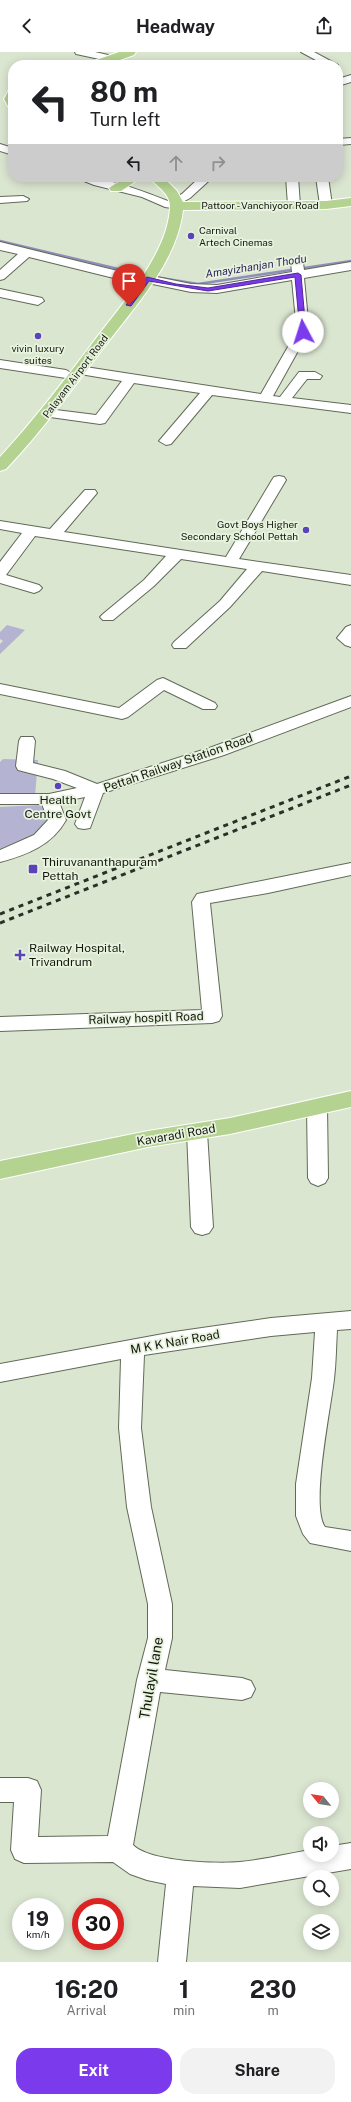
<!DOCTYPE html>
<html lang="en">
<head>
<meta charset="utf-8">
<style>
  :root { --surface:#fff; --page:#f2f2f2; --text:#202124; --muted:#757577; --accent:#7c3aed }
  body { margin:0; font-family:"Public Sans",sans-serif; background:var(--page); color:var(--text); height:100vh; display:flex; flex-direction:column; font-size:15px; white-space:nowrap }
  * { box-sizing:border-box; margin:0 }
  p { font-size:13px; color:var(--muted) }
  .icon { flex:none; width:22px; height:22px; fill:none; stroke:currentColor; stroke-width:2; stroke-linecap:round; stroke-linejoin:round }
  .map { position:relative; height:1910px; overflow:hidden }
  .details { display:flex; flex-direction:column; background:var(--surface); flex:1 }
  .details>* { flex:none }
  .guide { position:absolute; left:8px; top:8px; width:335px; height:122px; border-radius:16px; box-shadow:0 2px 10px #0003; background:#fff; color:var(--text); overflow:hidden }
  .needle { width:26px; rotate:300deg }
  .tools { position:absolute; left:303px; top:1730px; display:grid; gap:8px }
  .tools a { display:grid; place-items:center; width:36px; height:36px; border-radius:50%; background:var(--surface); box-shadow:0 2px 10px #0003; font-size:20px }
  .speed { position:absolute; left:12px; top:1846px; display:flex; gap:8px; font-size:20px; font-weight:700; text-align:center }
  .speed>* { display:grid; place-content:center; width:52px; height:52px; border-radius:50%; background:var(--surface); box-shadow:0 2px 10px #0003; line-height:1 }
  .speed small { font-size:10px; font-weight:400 }
  .speed .limit { border:6px solid #d22; background:#fff; color:#111 }
  .pin { position:absolute; display:grid; place-items:center; width:34px; height:34px; color:#fff; margin:-41px -17px; border-radius:50% 50% 50% 0; rotate:-45deg; box-shadow:0 0 4px #0007 }
  .pin .icon { rotate:45deg }
  .me { position:absolute; width:44px; margin:-22px; rotate:355deg; stroke-linejoin:round; filter:drop-shadow(0 0 3px #0008) }
  .turn { display:flex; align-items:center; gap:14px; height:84px; padding:0 16px; font-size:18px }
  .turn .icon { width:52px; height:52px; stroke-width:2.5 }
  .turn b { display:block; font-size:28px; line-height:34px }
  .lanes { display:flex; align-items:center; height:38px; padding:0 16px; background:#0003; justify-content:center; gap:20px; direction:ltr }
  .lanes .off { opacity:.35 }
  .eta { display:flex; justify-content:space-evenly; align-items:center; height:68px; text-align:center }
  .eta b { font-size:24px; font-weight:700; line-height:28px }
  .button { display:flex; gap:8px; margin-top:auto; padding:8px 16px }
  .button a { flex:1; height:46px; border-radius:16px; background:var(--accent); color:#fff; font-size:16px; font-weight:700; line-height:46px; text-align:center }
  .button a+a { background:var(--page); color:var(--text) }
  header { display:flex; justify-content:space-between; align-items:center; height:52px; padding:0 16px; background:var(--surface); font-size:18px; font-weight:700 }
  .map>svg:first-child { display:block }
  .green { fill:#b4b3d1 }
  .lines { fill:none; stroke-linecap:round; stroke-linejoin:round }
  .stream { stroke:#908dbb; stroke-width:2.5 }
  .minor-casing { stroke:#616a58; stroke-width:2 }
  .major-casing { stroke:#fff; stroke-width:2 }
  .minor { fill:#fff; fill-rule:evenodd }
  .major { fill:#b4d391; fill-rule:evenodd }
  .rail { stroke:#2b2f27; stroke-width:3; stroke-dasharray:5 5; stroke-linecap:butt }
  .route { fill:#7c3aed; stroke:#51269a }
  .poi-dot { fill:#5a42ba; stroke:#e8f3de; stroke-width:1.5 }
  .labels { text-anchor:middle; dominant-baseline:central; stroke-width:3.5; stroke-linejoin:round; paint-order:stroke }
  .far-street-label { font-size:10px; fill:#141710; stroke:#e8f3de }
  .far-poi-label { font-size:10px; fill:#141710; stroke:#e8f3de; text-anchor:start }
  .far-water-label { font-size:11px; font-style:italic; fill:#281d56; stroke:#e8f3de }
  .street-label { font-size:12px; fill:#141710; stroke:#e8f3de }
  .poi-label { font-size:12px; fill:#141710; stroke:#e8f3de; text-anchor:start }
  .near-street-label { font-size:14px; fill:#141710; stroke:#e8f3de }
</style>
</head>
<body>
<header><svg class="icon" aria-label="back" viewBox="0 0 24 24"><path d="M15 5l-7 7 7 7"/></svg>Headway<svg class="icon" aria-label="share" viewBox="0 0 24 24"><path d="M12 15V3M7 8l5-5 5 5M5 13v7h14v-7"/></svg></header>
<div class="map">
<svg width="351" height="1910" viewBox="0 0 351 1910">
  <rect width="100%" height="100%" fill="#dbe6d1"/>
  <g class="green">
    <path d="M7,573L25,578L0,602V592L3,589L0,587V580Z"/>
    <path d="M3,707L38,708L35,744H0V710Z"/>
    <path d="M40,753L47,761L48,775L29,789L0,800V755Z"/>
  </g>
  <g class="lines">
    <g class="stream">
      <path d="M0,189L148,224"/>
      <path d="M155,225L198,232L351,209"/>
    </g>
    <defs>
      <g id="minor">
        <path d="M75,0H95L108,3L109,5L104,8L76,2Z"/>
        <path d="M301,0H314L338,13H325Z"/>
        <path d="M351,23V30L338,34V27Z"/>
        <path d="M351,86V92L338,93V87Z"/>
        <path d="M0,92L13,96V103L0,99Z"/>
        <path d="M77,125C109,125 141,139 171,150L172,147L182,142L200,125H213L190,146L181,151L184,154L178,157L165,155L142,145L94,133L79,127Z"/>
        <path d="M286,125H298L300,153L298,155H290L288,153Z"/>
        <path d="M316,125H328L332,153L330,155H322L320,153Z"/>
        <path d="M23,144L29,147L27,149L0,151V145Z"/>
        <path d="M0,190L142,225L147,223L191,232L217,233L292,220L291,211L297,207L303,211L304,218L351,210V218L304,226L309,279L273,344L280,345L299,320H315L322,324L320,327H307L292,346L351,353V361L212,343L171,392L166,393L159,389L200,341L134,331L105,371L100,372L43,364L41,361L48,357L96,363L122,329L74,321L72,318L79,314L261,342L297,279L292,228L217,241L191,240L143,230L138,232L29,205L4,227L0,228V218L18,202L0,198Z"/>
        <path d="M0,237L42,246L44,249L38,253L0,245Z"/>
        <path d="M0,308L66,318L73,322L66,326L0,316Z"/>
        <path d="M279,424L284,425L286,428L239,507L351,523V533L262,519L230,555L186,596H174L172,593L174,590L220,549L247,517L181,507L154,534L113,568H103L100,565L103,562L144,528L166,504L35,484L6,523L39,533L42,536L39,539L34,541L0,531V510L22,481L0,477V469L50,477L85,438H95L97,441L64,480L226,505L272,428L274,425Z"/>
        <path d="M351,573V595L345,593L337,586L346,575Z"/>
        <path d="M163,626L215,651L217,654L215,657H203L164,638L128,665L122,667L0,642V632L119,656L157,628Z"/>
        <path d="M351,644V655L224,703L103,741L90,776L84,777L78,776L75,772L85,745L59,750L66,768C52,793 27,803 0,810V798L34,783L48,768L42,752H0V742H49L77,736L53,727L18,718L16,714L19,689L21,685H33L35,689L33,711L65,719L97,732L212,695Z"/>
        <path d="M351,811V823L268,841L210,851L222,964L219,969L212,971L0,979V965L202,958L192,850L197,842Z"/>
        <path d="M317,1047L324,1049L327,1054L328,1126L325,1131L318,1134L311,1131L308,1126L307,1054L310,1049Z"/>
        <path d="M197,1073L204,1075L207,1080L213,1175L209,1181L202,1183L195,1181L191,1175L187,1080L190,1075Z"/>
        <path d="M351,1259V1277L337,1278C336,1294 336,1311 334,1327C331,1355 310,1455 325,1475L351,1479V1499L310,1491L303,1482L296,1464V1432L312,1326L315,1280L271,1284L144,1303L141,1376L151,1455L172,1552V1586L165,1618L242,1626L251,1629L255,1637L251,1645L242,1648L160,1640L133,1793C150,1810 216,1812 240,1810C263,1808 287,1802 310,1798V1803H332V1794L351,1791V1817L240,1836L193,1834L186,1910H158L166,1832L147,1828L130,1822L113,1810L24,1811L15,1807L11,1798L14,1750H0V1726H28L37,1729L41,1738L38,1785L108,1784L137,1628L148,1586V1552L127,1455L119,1376L121,1307L0,1330V1312L174,1280L271,1266Z"/>
      </g>
      <g id="major">
        <path d="M119,0H136L134,3L106,13H89L91,10Z"/>
        <path d="M13,37V57L9,56L4,47L9,38Z"/>
        <path d="M126,125H142L121,139H111L109,136Z"/>
        <path d="M149,125H163L177,139L183,150L326,149L351,146V154L326,157L183,158C177,210 135,254 105,294C73,336 42,379 6,417L0,419V405C34,368 64,329 94,289C121,253 169,201 170,154C170,141 156,134 149,125Z"/>
        <path d="M351,1039V1055L230,1082L148,1095L0,1127V1109L148,1079L230,1066Z"/>
      </g>
    </defs>
    <use href="#minor" class="minor-casing"/>
    <use href="#major" class="major-casing"/>
    <use href="#minor" class="minor"/>
    <use href="#major" class="major"/>
    <g class="rail">
      <path d="M0,862L351,724"/>
      <path d="M0,871L351,733"/>
    </g>
  </g>
  <path class="route" d="M298,221L301,223L306,280L303,281L300,280L295,225L208,239L149,229L131,254L126,253L147,225L176,232L208,236Z"/>
  <g class="poi-dot">
    <circle cx="191" cy="184" r="4"/>
    <circle cx="38" cy="284" r="4"/>
    <circle cx="306" cy="478" r="4"/>
    <circle cx="58" cy="734" r="4"/>
    <rect x="28" y="812" width="10" height="10" rx="2"/>
    <path d="M18 897h4v4h4v4h-4v4h-4v-4h-4v-4h4z"/>
  </g>
  <g class="labels">
    <g class="far-street-label">
      <text x="260" y="153">Pattoor - Vanchiyoor Road</text>
      <text transform="translate(75 324) rotate(-53)">Palayam Airport Road</text>
    </g>
    <g class="far-poi-label">
      <text x="199" y="178">Carnival<tspan x="199" dy="12">Artech Cinemas</tspan></text>
      <text x="38" y="296" text-anchor="middle">vivin luxury<tspan x="38" dy="12">suites</tspan></text>
      <text x="298" y="472" text-anchor="end">Govt Boys Higher<tspan x="298" dy="12">Secondary School Pettah</tspan></text>
    </g>
    <g class="far-water-label">
      <text transform="translate(256 214) rotate(-9)">Amayizhanjan Thodu</text>
    </g>
    <g class="street-label">
      <text transform="translate(178 711) rotate(-19)">Pettah Railway Station Road</text>
      <text transform="translate(146 966) rotate(-2)">Railway hospitl Road</text>
      <text transform="translate(176 1083) rotate(-10)">Kavaradi Road</text>
      <text transform="translate(175 1290) rotate(-10)">M K K Nair Road</text>
    </g>
    <g class="poi-label">
      <text x="58" y="748" text-anchor="middle">Health<tspan x="58" dy="14">Centre Govt</tspan></text>
      <text x="42" y="810">Thiruvananthapuram<tspan x="42" dy="14">Pettah</tspan></text>
      <text x="29" y="896">Railway Hospital,<tspan x="29" dy="14">Trivandrum</tspan></text>
    </g>
    <g class="near-street-label">
      <text transform="translate(151 1626) rotate(-80)">Thulayil lane</text>
    </g>
  </g>
</svg>
<div class="tools">
<a><svg class="needle" viewBox="-14 -14 28 28"><path d="M0-13l5 13h-10z" fill="#e53935"/><path d="M0 13l5-13h-10z" fill="#757577"/></svg></a>
<a><svg class="icon" aria-label="sound" viewBox="0 0 24 24"><path d="M4 9h4l5-4v14l-5-4H4zM17 9q2 3 0 6"/></svg></a>
<a><svg class="icon" aria-label="search" viewBox="0 0 24 24"><circle cx="10" cy="10" r="6"/><path d="M15 15l6 6"/></svg></a>
<a><svg class="icon" aria-label="layers" viewBox="0 0 24 24"><path d="M12 4l9 5-9 5-9-5zM3 14l9 5 9-5"/></svg></a>
</div>
<div class="speed"><div>19<small>km/h</small></div><div class="limit">30</div></div>
<div class="pin" style="left:129px;top:253px;background:#d93025"><svg class="icon" aria-label="arrive" viewBox="0 0 24 24"><path d="M6 21V4h12l-3 4 3 4H6"/></svg></div>
<svg class="me" style="left:303px;top:280px" viewBox="-20 -20 40 40"><circle r="19" fill="#fff"/><path d="M0-13L10 11 0 6-10 11z" fill="#7c3aed"/></svg>
<div class="guide">
<div class="turn"><svg class="icon" aria-label="left" viewBox="0 0 24 24"><path d="M17 20v-9H6M10 6l-5 5 5 5"/></svg><div><b>80 m</b>Turn left</div></div>
<div class="lanes"><svg class="icon" aria-label="left" viewBox="0 0 24 24"><path d="M17 20v-9H6M10 6l-5 5 5 5"/></svg><svg class="icon off" aria-label="ahead" viewBox="0 0 24 24"><path d="M12 20V5M6 11l6-6 6 6"/></svg><svg class="icon off" aria-label="right" viewBox="0 0 24 24"><path d="M7 20v-9h11M14 6l5 5-5 5"/></svg></div>
</div>
</div>
<section class="details">
<div class="eta">
<div><b>16:20</b><p>Arrival</p></div>
<div><b>1</b><p>min</p></div>
<div><b>230</b><p>m</p></div>
</div>
<div class="button"><a>Exit</a><a>Share</a></div>
</section>
</body>
</html>
